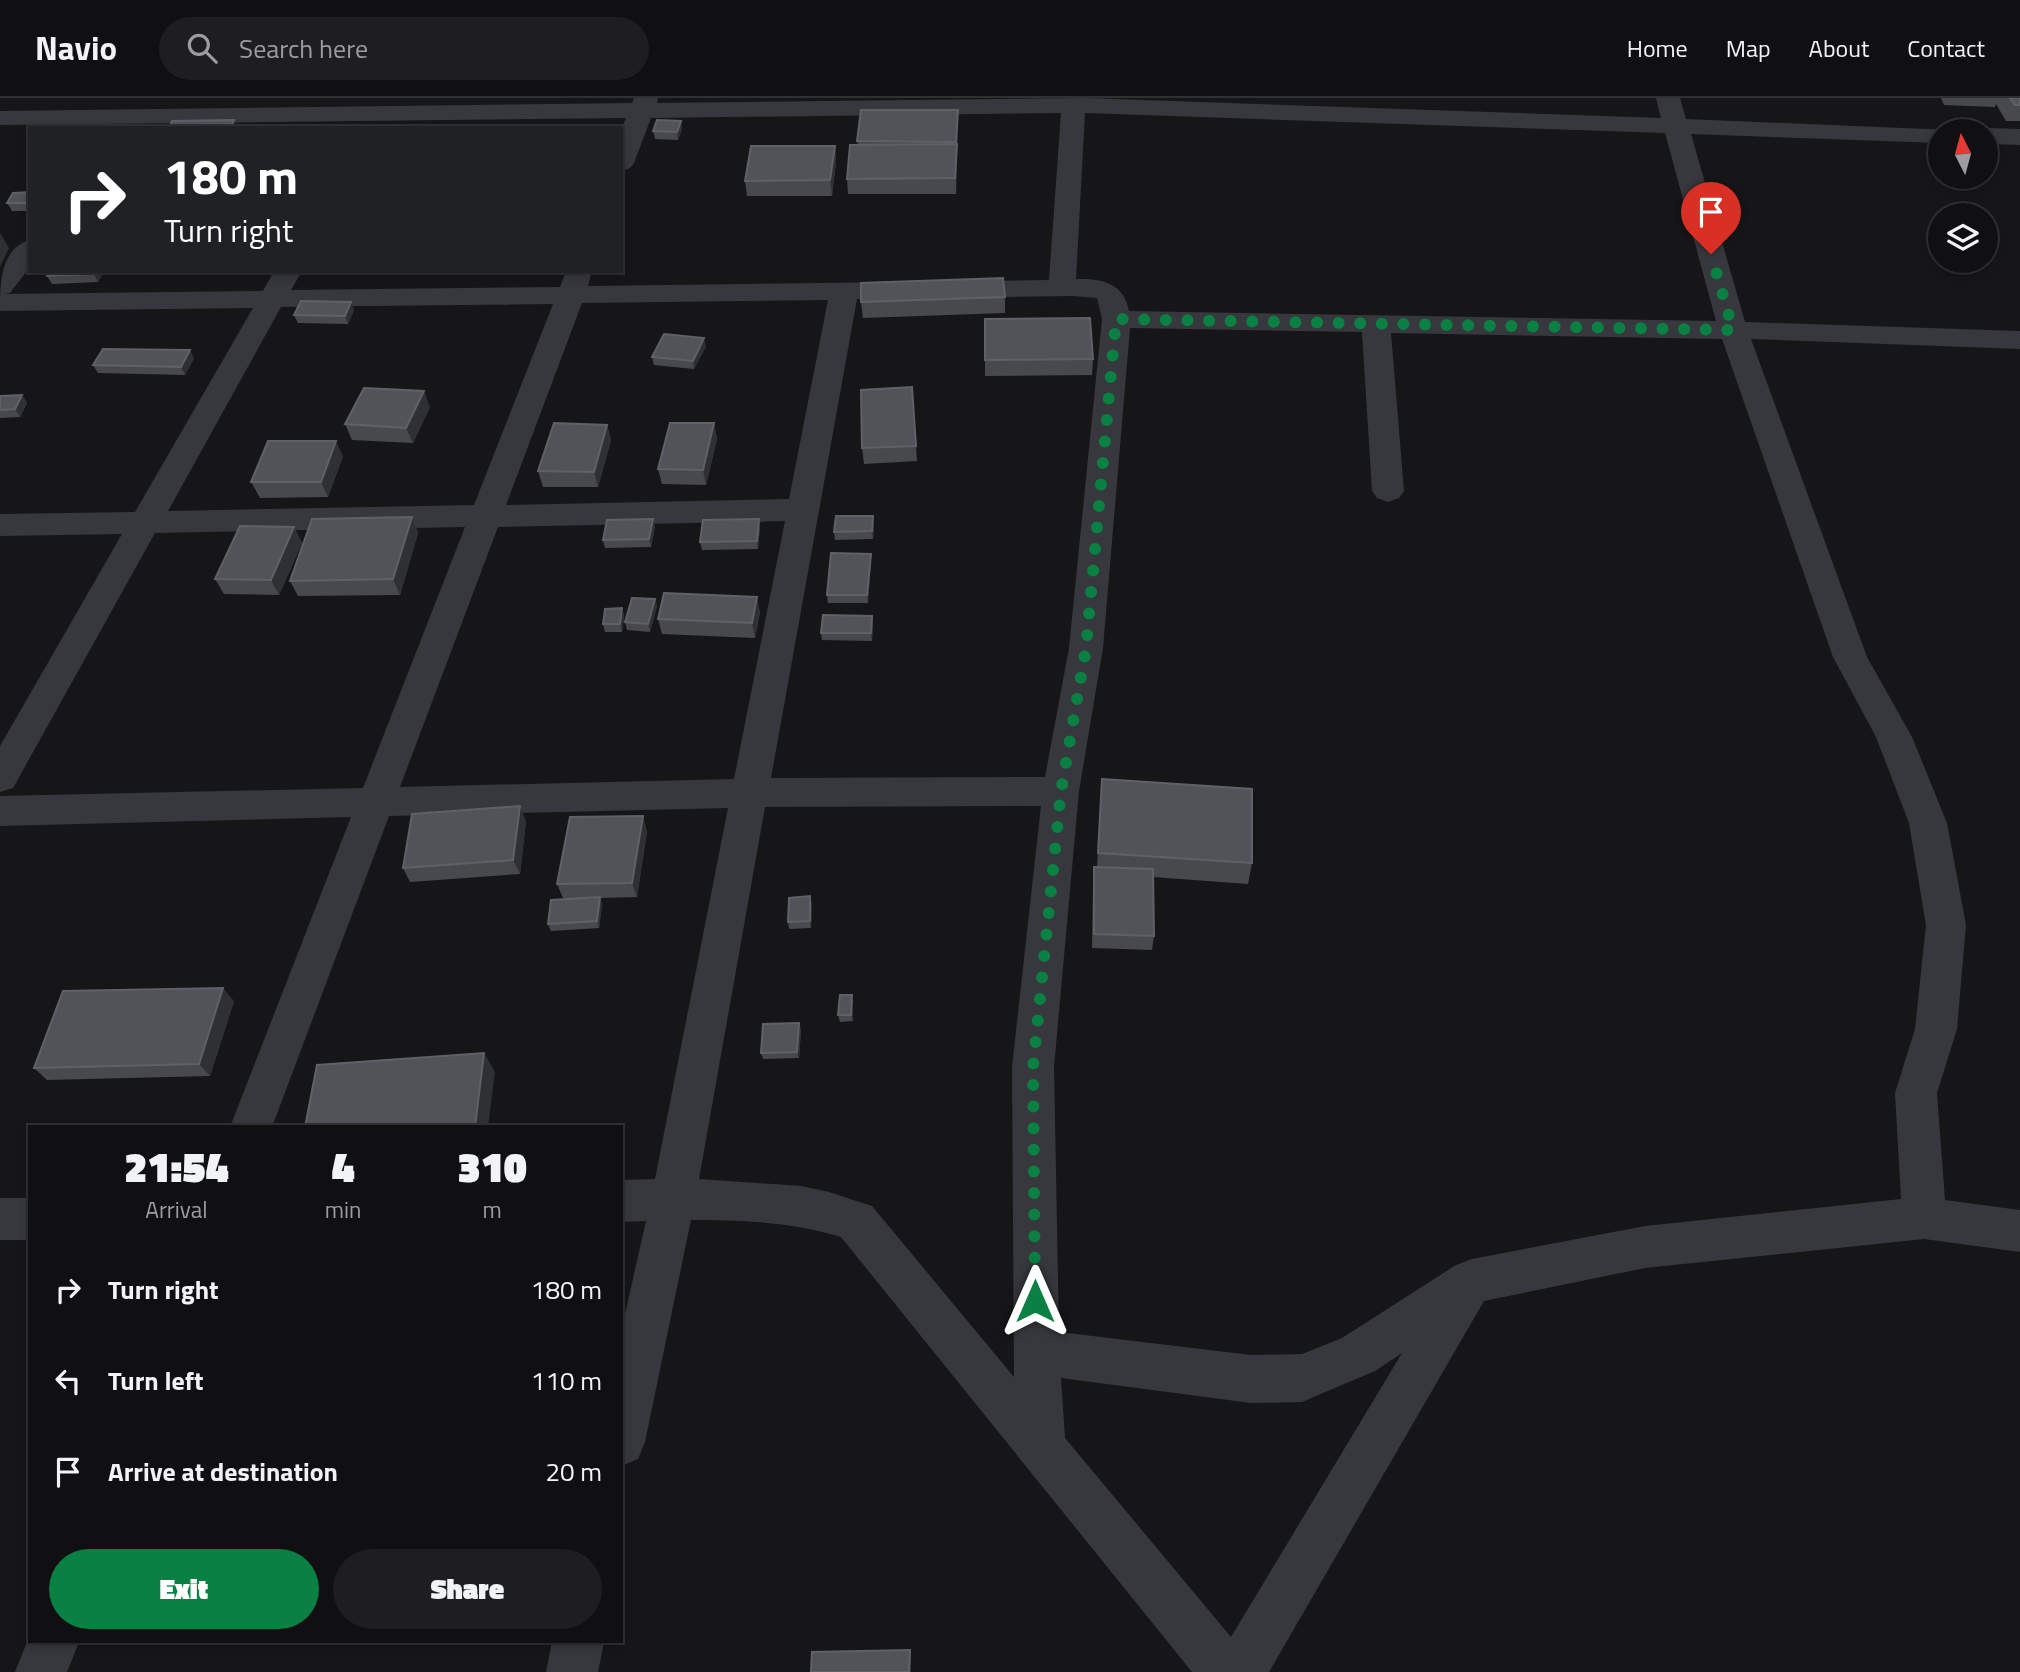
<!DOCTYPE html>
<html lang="en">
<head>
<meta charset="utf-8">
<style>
  :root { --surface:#101012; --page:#1e1e20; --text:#f1f3f6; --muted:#9c9d9f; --line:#303032; --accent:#0b8043 }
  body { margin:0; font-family:"Titillium Web",sans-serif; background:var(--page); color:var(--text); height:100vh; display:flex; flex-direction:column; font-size:26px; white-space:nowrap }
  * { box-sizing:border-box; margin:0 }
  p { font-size:23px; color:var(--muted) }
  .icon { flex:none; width:38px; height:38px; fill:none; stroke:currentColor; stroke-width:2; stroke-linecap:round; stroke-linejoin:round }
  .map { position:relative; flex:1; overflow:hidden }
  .sheet { position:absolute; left:28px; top:1027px; width:595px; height:518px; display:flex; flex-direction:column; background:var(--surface); border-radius:0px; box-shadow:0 4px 10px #0003,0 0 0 2px var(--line) }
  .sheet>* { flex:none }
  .guide { position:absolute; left:28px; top:28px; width:595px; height:147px; border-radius:0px; box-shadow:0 4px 10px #0003,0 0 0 2px var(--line); background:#202124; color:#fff; overflow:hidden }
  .needle { width:46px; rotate:354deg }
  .controls { position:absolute; left:1928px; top:21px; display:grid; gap:14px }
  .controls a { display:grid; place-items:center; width:70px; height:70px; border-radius:50%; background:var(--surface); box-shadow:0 4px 10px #0003,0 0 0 2px var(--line); font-size:35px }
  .pin { position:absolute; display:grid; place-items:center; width:60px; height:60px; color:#fff; margin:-72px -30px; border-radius:50% 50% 50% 0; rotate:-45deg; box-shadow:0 0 7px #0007 }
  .pin .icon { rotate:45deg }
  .me { position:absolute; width:77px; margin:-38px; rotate:0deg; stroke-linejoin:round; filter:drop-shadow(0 0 5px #0008) }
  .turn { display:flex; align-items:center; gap:24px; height:147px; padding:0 21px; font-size:32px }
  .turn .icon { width:91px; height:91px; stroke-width:2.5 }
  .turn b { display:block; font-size:49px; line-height:60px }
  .eta { display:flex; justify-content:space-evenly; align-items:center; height:119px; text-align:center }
  .eta b { font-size:42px; font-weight:800; line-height:49px }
  .action { display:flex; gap:14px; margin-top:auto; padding:14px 21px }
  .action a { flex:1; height:80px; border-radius:42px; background:var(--accent); color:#fff; font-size:28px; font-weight:800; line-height:80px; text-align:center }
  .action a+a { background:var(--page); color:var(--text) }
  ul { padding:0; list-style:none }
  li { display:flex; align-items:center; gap:21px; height:91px; padding:0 21px }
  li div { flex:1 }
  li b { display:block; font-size:26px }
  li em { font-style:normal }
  header { display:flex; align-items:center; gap:42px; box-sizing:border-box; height:98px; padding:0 35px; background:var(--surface); border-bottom:2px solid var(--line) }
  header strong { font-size:33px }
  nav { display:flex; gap:38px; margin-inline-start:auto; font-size:24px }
  .search { width:490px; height:63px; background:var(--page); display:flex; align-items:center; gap:18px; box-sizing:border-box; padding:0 24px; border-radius:38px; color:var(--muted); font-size:26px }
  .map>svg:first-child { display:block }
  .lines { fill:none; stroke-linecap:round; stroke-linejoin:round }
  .minor { fill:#37383d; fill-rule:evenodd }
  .wall { fill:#47494d }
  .shaded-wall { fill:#2f3033 }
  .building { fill:#525359; stroke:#5f6168; stroke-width:2 }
  .route { stroke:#0b8043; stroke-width:12; stroke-dasharray:0 21.6 }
</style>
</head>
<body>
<header>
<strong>Navio</strong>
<div class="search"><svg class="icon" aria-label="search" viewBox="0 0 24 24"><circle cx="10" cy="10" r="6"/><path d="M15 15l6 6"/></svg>Search here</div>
<nav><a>Home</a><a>Map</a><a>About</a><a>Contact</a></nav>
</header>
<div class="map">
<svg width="2020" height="1574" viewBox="0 0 2020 1574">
  <rect width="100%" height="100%" fill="#161618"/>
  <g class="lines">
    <g class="minor">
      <path d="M634,0H658L657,5L1086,0L1661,20L1656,0H1680L1686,21L1950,32L1941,33V45L1691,36L1745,224L2020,233V251L1751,241L1867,559L1912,639L1947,725L1966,827L1957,931L1937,995L1945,1102L2020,1112V1154L1924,1141L1645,1170L1484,1203L1269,1574H1192L841,1139C793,1124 741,1122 691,1122L645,1344L638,1361L621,1368V1234L646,1123L621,1124V1082L655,1081L728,710L389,718L272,1029H230L351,719L0,728V698L363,690L465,429L155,435L13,690L0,694V648L122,436L0,438V416L135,414L253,210L0,213C0,187 0,150 30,142V169L10,195L4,196L263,193L274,173H302L291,192L560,189L566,173H592L588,188L1049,182L1061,15L651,20L634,65L630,70L621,73V32L626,20L0,27V13L632,5ZM1085,15L1665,35L1716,223L1129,213C1124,185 1102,180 1076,181ZM1073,198L1097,200L1102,221L1069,550L1045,679L771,680L857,201ZM828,202L789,401L506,407L582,205ZM553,206L474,407L168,413L281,209ZM1130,230L1362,234L1372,393L1377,400L1388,404L1399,400L1404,393L1391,235L1722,241L1833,559L1876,639L1909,725L1926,827L1915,931L1895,995L1901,1101L1645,1128L1472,1161L1456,1167L1342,1240L1302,1256L1251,1257L1059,1234L1054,969L1079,693L1103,550ZM785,423L734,681L400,689L498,429ZM1041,708L1012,969L1014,1279L872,1108L829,1094L801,1088L699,1081L765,709ZM1402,1255L1231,1539L1065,1340L1061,1280L1251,1305L1302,1304L1375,1273Z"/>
      <path d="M1986,30L2020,31V47L1986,46V33H1977Z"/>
      <rect x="0" y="1100" width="30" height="42"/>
      <path d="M30,1537V1544H79L67,1574H15Z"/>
      <path d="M552,1544H604L598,1574H546Z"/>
    </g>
  </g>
  <g class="wall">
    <path d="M1941,0H2020V23H2006L1996,6L1995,9L1944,7Z"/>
    <path d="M958,12L956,96H848L847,81L858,47L857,43Z"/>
    <path d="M681,23L682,31L678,42L655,41L653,33Z"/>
    <path d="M835,48L836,63L832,98H747L745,83Z"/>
    <path d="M30,94V113H12L7,105Z"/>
    <path d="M50,173H104L98,184L52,186L47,178Z"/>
    <path d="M1005,199V215L863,220L861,204Z"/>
    <path d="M354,212L348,226L298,225L294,217Z"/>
    <path d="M985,221L1093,261L1092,277L985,278Z"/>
    <path d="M706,248L694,271L654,267L652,259Z"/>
    <path d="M194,260L185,277L98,275L93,267Z"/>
    <path d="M912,289L917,363L864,366L862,350Z"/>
    <path d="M22,297L27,305L20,319L0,320V298Z"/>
    <path d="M430,309L413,345L352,342L345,326Z"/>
    <path d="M714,325L717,341L706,387L662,386L658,371Z"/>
    <path d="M607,327L611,342L598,389H543L538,373Z"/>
    <path d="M343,358L328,399L260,400L251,384Z"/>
    <path d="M873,418L874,425L873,441L835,442L834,434Z"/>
    <path d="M412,419L418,435L400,497L298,498L290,483Z"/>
    <path d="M653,421L655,429L651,449L605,450L603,442Z"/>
    <path d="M294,429L302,445L279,497L224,496L215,481Z"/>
    <path d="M760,429L758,451L702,452L700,444Z"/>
    <path d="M871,463L868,505H828L827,497Z"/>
    <path d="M655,501L657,508L650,534L627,532L625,524Z"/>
    <path d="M622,510L624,518L622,534H605L603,526Z"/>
    <path d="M760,514L755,540L662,536L658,521Z"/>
    <path d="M872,518L873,526L872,543L822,542L821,535Z"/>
    <path d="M1102,681L1252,765L1248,786L1153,779L1154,838L1152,852L1092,850L1093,783L1094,769H1097Z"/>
    <path d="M526,723L520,776L410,784L403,770Z"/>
    <path d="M647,733L637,799L600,800L602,806L599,830L551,833L548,826L590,800H563L557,786Z"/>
    <path d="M812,805L811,830L789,831L788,824Z"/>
    <path d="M852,897L853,903V923L840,924L838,917Z"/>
    <path d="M234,903L210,978L47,982L34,970Z"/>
    <path d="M799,925L801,932L799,960L763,961L761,955Z"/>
  </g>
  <g class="shaded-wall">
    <path d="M958,12V28L956,96V44Z"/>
    <path d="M234,22L237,30H230Z"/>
    <path d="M681,23L682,31L678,42L677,34Z"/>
    <path d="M835,48L836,63L832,98L830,82Z"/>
    <path d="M0,135L9,150L0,169Z"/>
    <path d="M96,173H104L98,184L94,176Z"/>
    <path d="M351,204L354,212L348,226L345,218Z"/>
    <path d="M704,240L706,248L694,271L693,263Z"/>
    <path d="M190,252L194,260L185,277L181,269Z"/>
    <path d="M424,293L430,309L413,345L406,330Z"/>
    <path d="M22,297L27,305L20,319L15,311Z"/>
    <path d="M714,325L717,341L706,387L703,372Z"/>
    <path d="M607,327L611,342L598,389L594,374Z"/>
    <path d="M336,343L343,358L328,399L321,384Z"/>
    <path d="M873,418L874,425L873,441L872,433Z"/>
    <path d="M412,419L418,435L400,497L393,481Z"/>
    <path d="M653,421L655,429L651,449L649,441Z"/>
    <path d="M759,421L760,429L758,451L757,443Z"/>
    <path d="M294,429L302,445L279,497L271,482Z"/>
    <path d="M871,456V463L868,505L867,497Z"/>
    <path d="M757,499L760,514L755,540L752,525Z"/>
    <path d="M655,501L657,508L650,534L648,526Z"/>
    <path d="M622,510L624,518L622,534L620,526Z"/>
    <path d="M872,518L873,526L872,543L871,535Z"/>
    <path d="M520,708L526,723L520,776L513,762Z"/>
    <path d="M643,718L647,733L637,799L632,785Z"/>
    <path d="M810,798L812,805L811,830L810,823Z"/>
    <path d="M600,799L602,806L599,830L597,823Z"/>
    <path d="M223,890L234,903L210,978L199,966Z"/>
    <path d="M852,897L853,903V923L851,917Z"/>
    <path d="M799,925L801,932L799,960L797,954Z"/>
    <path d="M484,955L495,974L488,1029H475Z"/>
    <path d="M910,1552L911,1557V1574H909Z"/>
  </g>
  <g class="building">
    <path d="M2010,0H2020V7H2015Z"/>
    <path d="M861,12H958L956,44L857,43Z"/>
    <path d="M234,22L230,30H169L172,23Z"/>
    <path d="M657,22L681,23L677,34L653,33Z"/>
    <path d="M957,46L955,80L847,81L850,47Z"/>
    <path d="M751,48H835L830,82L745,83Z"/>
    <path d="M30,94V105H7L13,95Z"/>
    <path d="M50,173H96L94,176L47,178Z"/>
    <path d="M1003,180L1005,199L861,204V185Z"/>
    <path d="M301,203L351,204L345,218L294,217Z"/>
    <path d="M1090,220L1093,261L985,262V221Z"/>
    <path d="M664,236L704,240L693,263L652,259Z"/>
    <path d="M103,251L190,252L181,269L93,267Z"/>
    <path d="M912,289L916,348L862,350L861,292Z"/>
    <path d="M364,290L424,293L406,330L345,326Z"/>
    <path d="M22,297L15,311L0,312V298Z"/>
    <path d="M554,325L607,327L594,374L538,373Z"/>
    <path d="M670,325H714L703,372L658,371Z"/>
    <path d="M268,343H336L321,384H251Z"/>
    <path d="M836,418H873L872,433L834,434Z"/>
    <path d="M412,419L393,481L290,483L312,421Z"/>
    <path d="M653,421L649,441L603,442L607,422Z"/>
    <path d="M759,421L757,443L700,444L703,422Z"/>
    <path d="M240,428L294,429L271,482L215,481Z"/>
    <path d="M831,455L871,456L867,497H827Z"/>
    <path d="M664,495L757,499L752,525L658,521Z"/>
    <path d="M632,500L655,501L648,526L625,524Z"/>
    <path d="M622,510L620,526H603L605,511Z"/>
    <path d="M823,517L872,518L871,535H821Z"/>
    <path d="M1102,681L1252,691V765L1098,755Z"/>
    <path d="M520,708L513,762L403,770L412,716Z"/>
    <path d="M643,718L632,785L557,786L570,719Z"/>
    <path d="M1094,769L1153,771L1154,838L1094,836Z"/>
    <path d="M810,798V823L788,824L789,800Z"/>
    <path d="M600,799L597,823L548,826L551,802Z"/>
    <path d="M223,890L199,966L34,970L63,893Z"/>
    <path d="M840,897H852L851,917H838Z"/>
    <path d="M799,925L797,954L761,955L763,926Z"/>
    <path d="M484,955L475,1029H305L317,967Z"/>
    <path d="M910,1552L909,1574H811L812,1554Z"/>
  </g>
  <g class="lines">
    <path class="route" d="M1035,1203L1033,969L1061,693L1086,550L1116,221L1733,232L1711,156"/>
  </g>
</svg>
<div class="controls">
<a><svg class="needle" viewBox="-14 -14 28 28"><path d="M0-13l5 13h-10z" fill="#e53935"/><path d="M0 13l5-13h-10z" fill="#9c9d9f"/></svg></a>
<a><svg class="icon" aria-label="layers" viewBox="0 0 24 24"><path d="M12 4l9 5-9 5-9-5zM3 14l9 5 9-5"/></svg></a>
</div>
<div class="pin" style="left:1711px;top:156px;background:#d93025"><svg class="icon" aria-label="arrive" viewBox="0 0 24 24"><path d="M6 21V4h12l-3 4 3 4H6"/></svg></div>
<svg class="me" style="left:1035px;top:1203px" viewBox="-20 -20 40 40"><path d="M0-17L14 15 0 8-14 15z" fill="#0b8043" stroke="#fff" stroke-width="4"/></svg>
<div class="guide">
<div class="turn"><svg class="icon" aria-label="right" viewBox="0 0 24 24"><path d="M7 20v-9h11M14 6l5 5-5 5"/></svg><div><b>180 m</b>Turn right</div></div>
</div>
<section class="sheet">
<div class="eta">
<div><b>21:54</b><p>Arrival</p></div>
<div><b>4</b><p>min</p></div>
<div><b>310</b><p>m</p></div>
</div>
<ul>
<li><svg class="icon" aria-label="right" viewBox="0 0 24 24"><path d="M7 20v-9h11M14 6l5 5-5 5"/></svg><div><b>Turn right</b></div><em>180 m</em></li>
<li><svg class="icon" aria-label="left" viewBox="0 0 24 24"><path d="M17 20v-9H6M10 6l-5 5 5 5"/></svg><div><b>Turn left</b></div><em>110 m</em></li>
<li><svg class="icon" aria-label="arrive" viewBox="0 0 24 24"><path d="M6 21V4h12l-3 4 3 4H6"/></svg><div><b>Arrive at destination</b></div><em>20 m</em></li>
</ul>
<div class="action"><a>Exit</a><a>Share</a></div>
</section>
</div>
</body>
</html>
